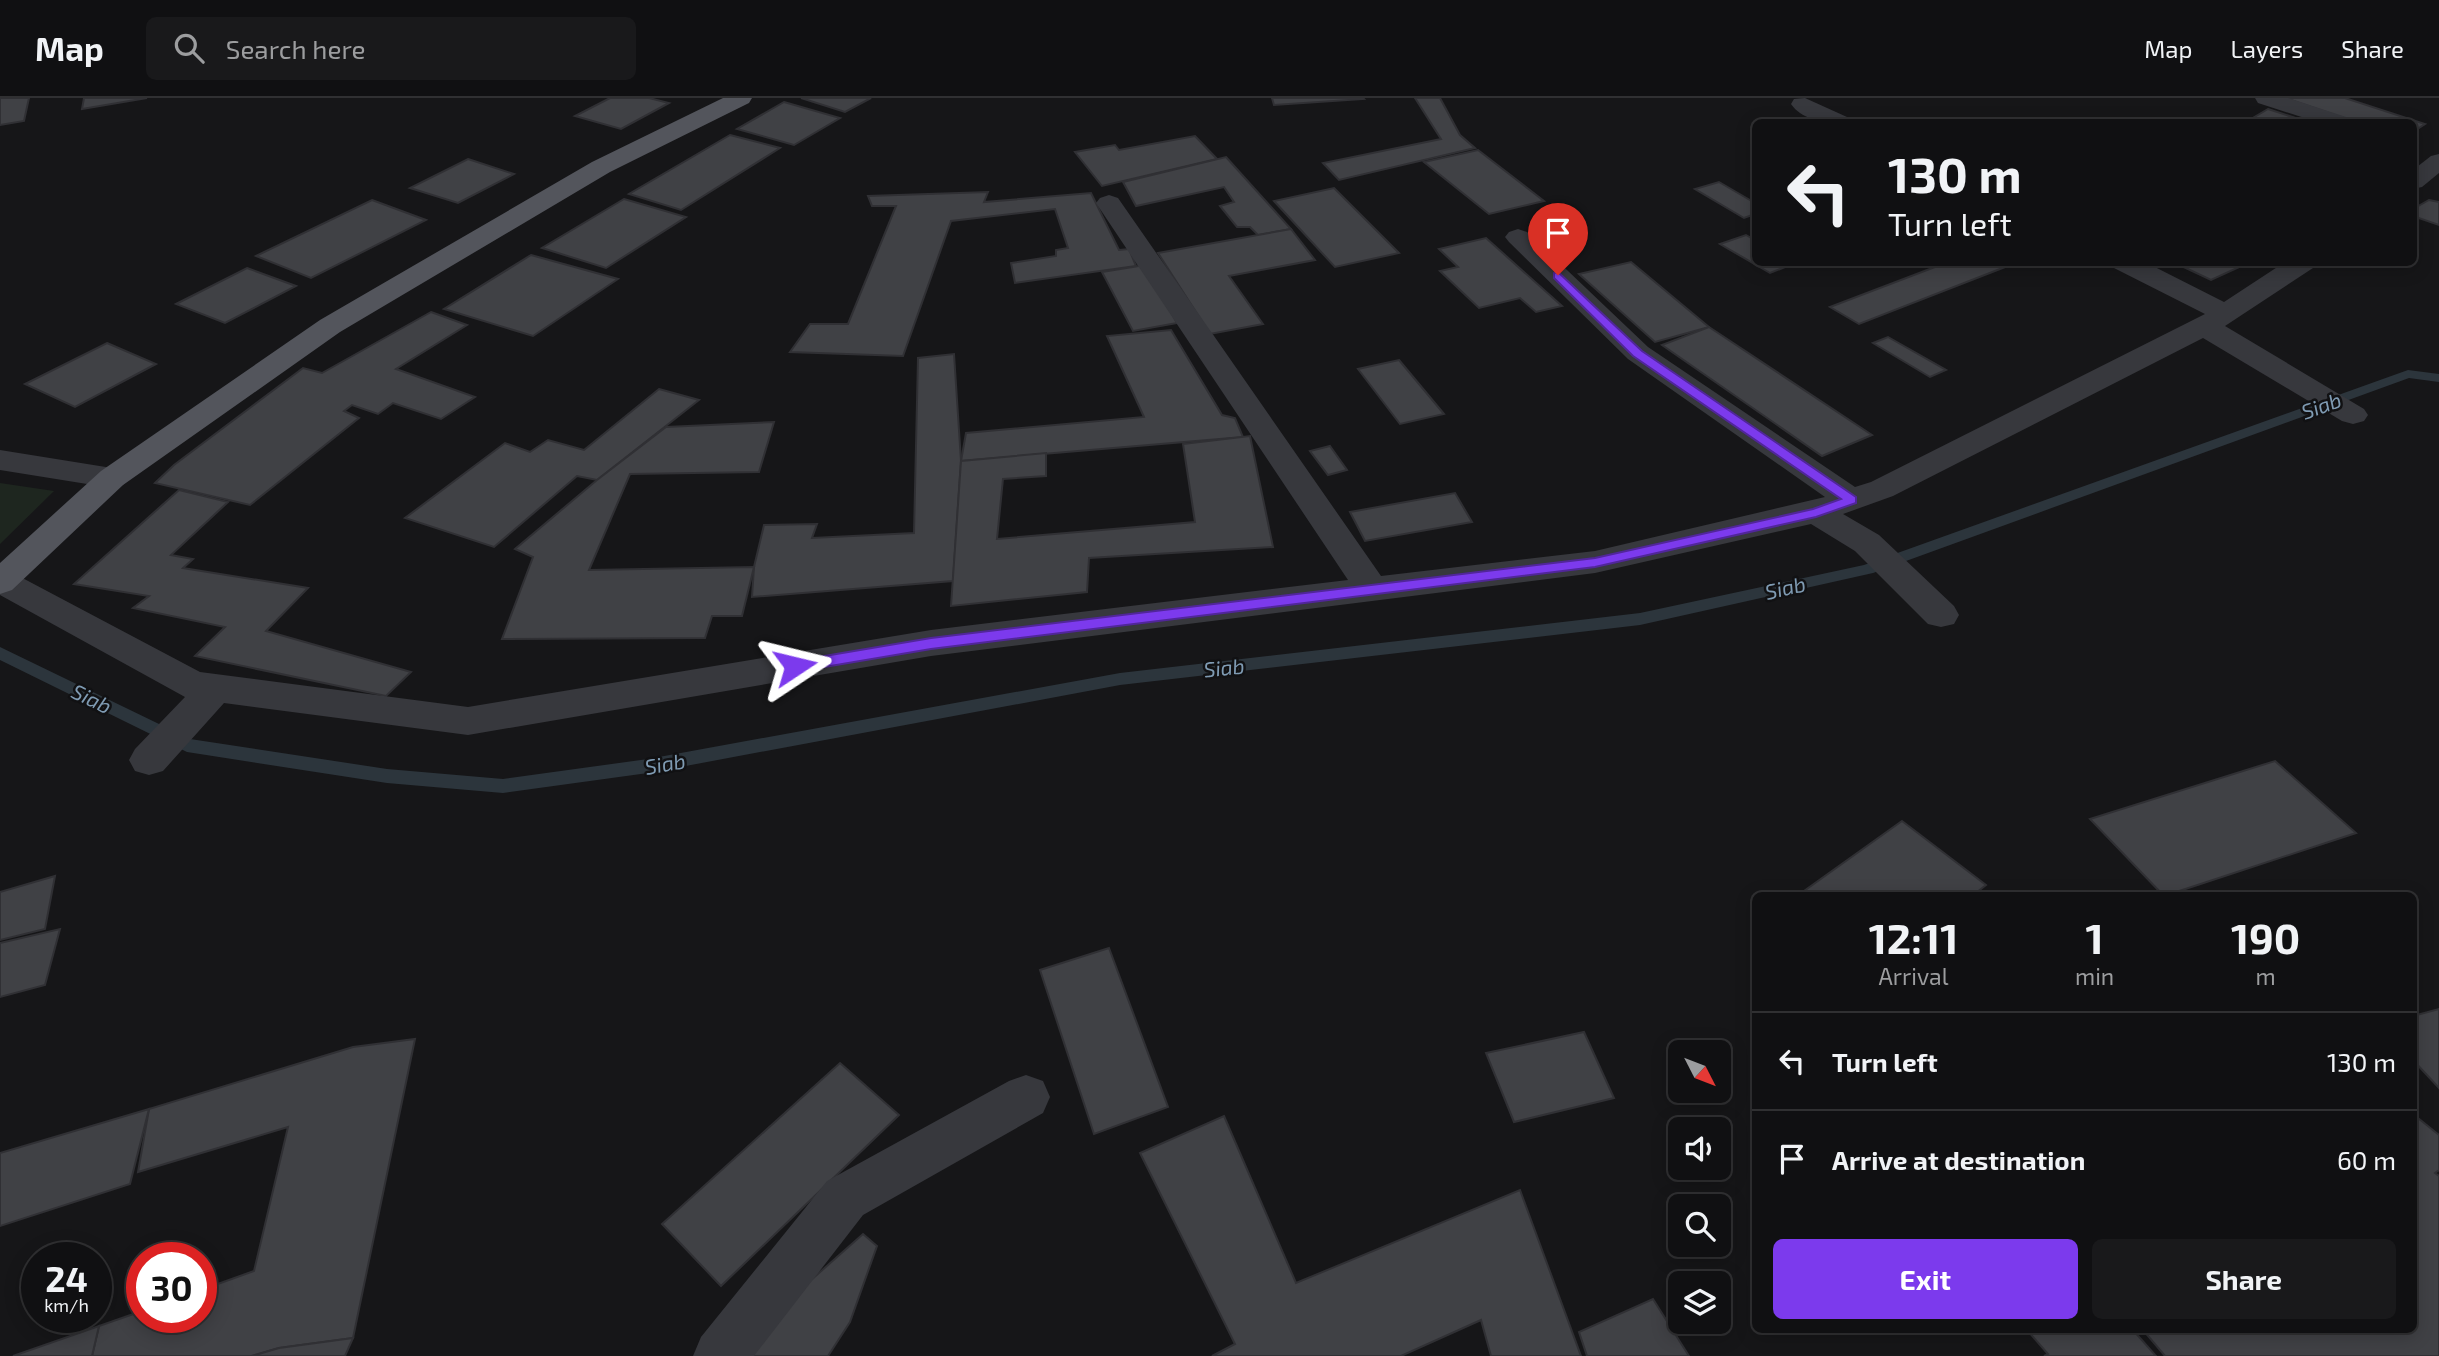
<!DOCTYPE html>
<html lang="en">
<head>
<meta charset="utf-8">
<style>
  :root { --surface:#101012; --page:#19191b; --text:#f1f3f6; --muted:#9c9d9f; --line:#303032; --accent:#7c3aed }
  body { margin:0; font-family:"Exo 2",sans-serif; background:var(--page); color:var(--text); height:100vh; display:flex; flex-direction:column; font-size:26px; white-space:nowrap }
  * { box-sizing:border-box; margin:0 }
  p { font-size:23px; color:var(--muted) }
  .icon { flex:none; width:38px; height:38px; fill:none; stroke:currentColor; stroke-width:2; stroke-linecap:round; stroke-linejoin:round }
  .map { position:relative; flex:1; overflow:hidden }
  .side { position:absolute; left:1752px; top:794px; width:665px; height:441px; display:flex; flex-direction:column; background:var(--surface); border-radius:10px; box-shadow:0 4px 18px #0003,0 0 0 2px var(--line) }
  .side>* { flex:none }
  .banner { position:absolute; left:1752px; top:21px; width:665px; height:147px; border-radius:10px; box-shadow:0 4px 18px #0003,0 0 0 2px var(--line); background:#101012; color:var(--text); overflow:hidden }
  .needle { width:46px; rotate:132deg }
  .controls { position:absolute; left:1668px; top:942px; display:grid; gap:14px }
  .controls a { display:grid; place-items:center; width:63px; height:63px; border-radius:10px; background:var(--surface); box-shadow:0 4px 18px #0003,0 0 0 2px var(--line); font-size:35px }
  .speed { position:absolute; left:21px; top:1144px; display:flex; gap:14px; font-size:35px; font-weight:700; text-align:center }
  .speed>* { display:grid; place-content:center; width:91px; height:91px; border-radius:50%; background:var(--surface); box-shadow:0 4px 18px #0003,0 0 0 2px var(--line); line-height:1 }
  .speed small { font-size:18px; font-weight:400 }
  .speed .limit { border:10px solid #d22; background:#fff; color:#111 }
  .pin { position:absolute; display:grid; place-items:center; width:60px; height:60px; color:#fff; margin:-72px -30px; border-radius:50% 50% 50% 0; rotate:-45deg; box-shadow:0 0 7px #0007 }
  .pin .icon { rotate:45deg }
  .me { position:absolute; width:77px; margin:-38px; rotate:80deg; stroke-linejoin:round; filter:drop-shadow(0 0 5px #0008) }
  .turn { display:flex; align-items:center; gap:24px; height:147px; padding:0 21px; font-size:32px }
  .turn .icon { width:91px; height:91px; stroke-width:2.5 }
  .turn b { display:block; font-size:49px; line-height:60px }
  .eta { display:flex; justify-content:space-evenly; align-items:center; height:119px; text-align:center }
  .eta b { font-size:42px; font-weight:700; line-height:49px }
  .cta { display:flex; gap:14px; margin-top:auto; padding:14px 21px }
  .cta a { flex:1; height:80px; border-radius:10px; background:var(--accent); color:#fff; font-size:28px; font-weight:700; line-height:80px; text-align:center }
  .cta a+a { background:var(--page); color:var(--text) }
  ul { padding:0; list-style:none }
  li { display:flex; align-items:center; gap:21px; height:98px; padding:0 21px; border-top:2px solid var(--line) }
  li div { flex:1 }
  li b { display:block; font-size:26px }
  li em { font-style:normal }
  header { display:flex; align-items:center; gap:42px; box-sizing:border-box; height:98px; padding:0 35px; background:var(--surface); border-bottom:2px solid var(--line) }
  header strong { font-size:33px }
  nav { display:flex; gap:38px; margin-inline-start:auto; font-size:24px }
  .search { width:490px; height:63px; background:var(--page); display:flex; align-items:center; gap:18px; box-sizing:border-box; padding:0 24px; border-radius:10px; color:var(--muted); font-size:26px }
  .map>svg:first-child { display:block }
  .green { fill:#1e261f }
  .lines { fill:none; stroke-linecap:round; stroke-linejoin:round }
  .stream { fill:#2c353c; fill-rule:evenodd }
  .building { fill:#404145; stroke:#303034; stroke-width:2 }
  .minor { fill:#37383d; fill-rule:evenodd }
  .major { fill:#53555c; fill-rule:evenodd }
  .route { fill:#7c3aed; stroke:#51269a; stroke-width:2 }
  .labels { text-anchor:middle; dominant-baseline:central; stroke-width:5; stroke-linejoin:round; paint-order:stroke }
  .water-label { font-size:21px; font-style:italic; fill:#7f9bb3; stroke:#111113 }
</style>
</head>
<body>
<header>
<strong>Map</strong>
<div class="search"><svg class="icon" aria-label="search" viewBox="0 0 24 24"><circle cx="10" cy="10" r="6"/><path d="M15 15l6 6"/></svg>Search here</div>
<nav><a>Map</a><a>Layers</a><a>Share</a></nav>
</header>
<div class="map">
<svg width="2439" height="1258" viewBox="0 0 2439 1258">
  <rect width="100%" height="100%" fill="#161618"/>
  <path class="green" d="M0,385L54,393L0,446Z"/>
  <g class="lines">
    <path class="stream" d="M2408,272L2439,276V284L2409,280L1873,475L1640,527L1120,587L648,675L503,695L387,685L187,654L0,562V549L190,641L387,671L503,681L648,661L1120,575L1640,515L1864,467Z"/>
  </g>
  <g class="building">
    <path d="M0,0H29L24,23L0,27Z"/>
    <path d="M84,0H147L82,11Z"/>
    <path d="M610,0H649L669,5L621,31L575,18Z"/>
    <path d="M801,0H871L845,14Z"/>
    <path d="M1272,0H1363L1364,1L1274,7Z"/>
    <path d="M1415,0H1440L1460,37L1475,50L1339,82L1323,65L1441,41Z"/>
    <path d="M2285,0H2345L2425,26L2413,34V24H2356Z"/>
    <path d="M784,4L840,20L794,47L737,31Z"/>
    <path d="M2268,11L2308,24H2246Z"/>
    <path d="M730,37L780,50L681,112L629,96Z"/>
    <path d="M1195,38L1217,61L1102,88L1075,54L1115,47L1119,52Z"/>
    <path d="M1478,52L1544,103L1489,116L1424,64Z"/>
    <path d="M1226,59L1291,131L1258,137L1250,129H1237L1220,108L1234,104L1224,89L1136,108L1123,84Z"/>
    <path d="M468,61L514,76L458,105L410,90Z"/>
    <path d="M1719,84L1755,105V116L1744,120L1695,91Z"/>
    <path d="M1334,90L1399,155L1335,169L1274,103Z"/>
    <path d="M988,94L984,104L1091,95L1119,152L1129,151L1136,168L1015,185L1011,165L1056,158V152L1068,150L1055,111L951,123L903,258L790,254L810,226H848L896,108H872L868,98Z"/>
    <path d="M624,101L686,119L606,170L542,150Z"/>
    <path d="M372,102L426,122L311,180L256,158Z"/>
    <path d="M2429,102L2439,104V127L2413,118V111Z"/>
    <path d="M1291,131L1315,162L1229,178L1263,226L1210,236L1158,155Z"/>
    <path d="M1746,137L1755,142V164L1795,165L1770,175L1720,146Z"/>
    <path d="M1486,140L1562,208L1536,214L1520,200L1479,210L1440,173L1458,169L1439,151Z"/>
    <path d="M531,157L618,181L533,238L444,211Z"/>
    <path d="M1631,164L1709,229L1655,244L1579,176Z"/>
    <path d="M1948,164H2018L1859,226L1830,209Z"/>
    <path d="M2173,164H2244L2246,166L2211,182Z"/>
    <path d="M1145,167L1177,225L1133,233L1102,174Z"/>
    <path d="M247,170L296,188L225,225L176,206Z"/>
    <path d="M431,214L467,227L396,271L475,299L441,321L393,305L378,316L352,307L344,313L359,320L250,407L155,385L174,367L303,270L322,275Z"/>
    <path d="M1709,229L1872,337L1822,358L1662,247Z"/>
    <path d="M1171,232L1222,317L1235,320L1243,339L961,363L966,335L1144,319L1107,238Z"/>
    <path d="M1888,239L1946,272L1930,279L1873,245Z"/>
    <path d="M107,245L156,266L75,309L25,286Z"/>
    <path d="M954,256L961,363L953,483L752,499L754,469L764,427L817,426L812,440L914,435L918,260Z"/>
    <path d="M1399,262L1444,316L1400,326L1358,271Z"/>
    <path d="M659,291L699,302L597,382L577,378L494,449L405,420L505,345L530,354L548,342L584,352Z"/>
    <path d="M774,324L759,374L630,376L589,472L754,469L742,518H712L705,540L502,541L533,459L515,451L597,382L666,329Z"/>
    <path d="M1250,338L1273,449L1089,460L1087,494L951,508L961,363L1046,355V378L1003,381L997,441L1195,424L1183,346Z"/>
    <path d="M1330,348L1347,372L1328,377L1310,353Z"/>
    <path d="M179,392L228,404L171,457L193,461L183,470L308,490L266,533L411,574L386,598L195,558L225,529L133,510L149,498L74,486Z"/>
    <path d="M1455,395L1472,424L1365,443L1350,414Z"/>
    <path d="M2275,663L2356,735L2164,798L2090,721Z"/>
    <path d="M1902,723L1986,787L1972,798H1797Z"/>
    <path d="M55,778L45,831L0,842V794Z"/>
    <path d="M60,831L45,887L0,899V845Z"/>
    <path d="M1109,850L1168,1009L1094,1036L1040,872Z"/>
    <path d="M2439,911V990L2413,962V918Z"/>
    <path d="M1584,934L1614,1000L1514,1024L1486,955Z"/>
    <path d="M415,941L353,1240L279,1250L252,1258H92L99,1228L142,1213V1220H201V1192L254,1173L288,1029L138,1074L149,1011L353,949Z"/>
    <path d="M840,965L899,1017L721,1188L662,1126Z"/>
    <path d="M149,1011L130,1086L0,1128V1055Z"/>
    <path d="M2413,1016L2439,1037V1072L2435,1075L2439,1078V1258H2165L2143,1232H2413Z"/>
    <path d="M1224,1018L1296,1185L1520,1092L1581,1258H1491L1481,1222L1401,1258H1212L1235,1246L1140,1055Z"/>
    <path d="M863,1136L877,1148L850,1224L828,1258H734L758,1229Z"/>
    <path d="M1653,1201L1689,1258H1587L1579,1234Z"/>
    <path d="M99,1228L92,1258H13Z"/>
    <path d="M2027,1232H2133L2156,1258H2044L2048,1256Z"/>
    <path d="M353,1240L345,1258H252L279,1250Z"/>
  </g>
  <g class="lines">
    <g class="minor">
      <path d="M1805,0L1847,19L1850,24C1831,26 1803,24 1791,6L1794,1Z"/>
      <path d="M2255,0H2288L2346,19L2349,24H2317L2258,5Z"/>
      <path d="M2439,56V75L2422,89L2413,91V72L2431,58Z"/>
      <path d="M1109,97L1118,100L1381,478L1595,453L1825,399L1628,261L1509,144L1505,139L1509,134L1518,131L1527,134L1648,249L1855,389L1871,384L2205,216L2114,170L2110,164H2145L2224,204L2285,164H2317L2313,170L2225,228L2364,311L2368,317L2364,323L2353,326L2342,323L2203,240L1893,398L1843,416L1879,437L1954,508L1959,517L1954,526L1941,529L1928,526L1855,453L1811,426L1595,475L931,558L468,637L224,605L163,673L149,677L135,673L129,662L135,651L185,599L0,497L1,471L13,475L200,574L468,609L931,532L1348,482L1096,105L1100,100Z"/>
      <path d="M0,352L112,370L123,373L128,380L123,387L112,390L0,372Z"/>
      <path d="M1026,977L1043,983L1050,999L1043,1015L863,1117L754,1258H693L701,1239L827,1083L1009,983Z"/>
    </g>
    <path class="major" d="M723,0H752L749,5L610,74L340,234L123,387L12,492L0,496V465L101,373L320,222L592,64Z"/>
  </g>
  <path class="route" d="M1558,174L1642,253L1856,399V405L1816,419L1595,469L931,551L795,574L787,568L795,563L931,540L1595,460L1813,411L1841,401L1633,258L1554,180V175Z"/>
  <g class="labels">
    <g class="water-label">
      <text transform="translate(2321 307) rotate(-20)">Siab</text>
      <text transform="translate(1785 489) rotate(-13)">Siab</text>
      <text transform="translate(1224 569) rotate(-6)">Siab</text>
      <text transform="translate(92 600) rotate(26)">Siab</text>
      <text transform="translate(665 665) rotate(-10)">Siab</text>
    </g>
  </g>
</svg>
<div class="controls">
<a><svg class="needle" viewBox="-14 -14 28 28"><path d="M0-13l5 13h-10z" fill="#e53935"/><path d="M0 13l5-13h-10z" fill="#9c9d9f"/></svg></a>
<a><svg class="icon" aria-label="sound" viewBox="0 0 24 24"><path d="M4 9h4l5-4v14l-5-4H4zM17 9q2 3 0 6"/></svg></a>
<a><svg class="icon" aria-label="search" viewBox="0 0 24 24"><circle cx="10" cy="10" r="6"/><path d="M15 15l6 6"/></svg></a>
<a><svg class="icon" aria-label="layers" viewBox="0 0 24 24"><path d="M12 4l9 5-9 5-9-5zM3 14l9 5 9-5"/></svg></a>
</div>
<div class="speed"><div>24<small>km/h</small></div><div class="limit">30</div></div>
<div class="pin" style="left:1558px;top:177px;background:#d93025"><svg class="icon" aria-label="arrive" viewBox="0 0 24 24"><path d="M6 21V4h12l-3 4 3 4H6"/></svg></div>
<svg class="me" style="left:795px;top:568px" viewBox="-20 -20 40 40"><path d="M0-17L14 15 0 8-14 15z" fill="#7c3aed" stroke="#fff" stroke-width="4"/></svg>
<div class="banner">
<div class="turn"><svg class="icon" aria-label="left" viewBox="0 0 24 24"><path d="M17 20v-9H6M10 6l-5 5 5 5"/></svg><div><b>130 m</b>Turn left</div></div>
</div>
<section class="side">
<div class="eta">
<div><b>12:11</b><p>Arrival</p></div>
<div><b>1</b><p>min</p></div>
<div><b>190</b><p>m</p></div>
</div>
<ul>
<li><svg class="icon" aria-label="left" viewBox="0 0 24 24"><path d="M17 20v-9H6M10 6l-5 5 5 5"/></svg><div><b>Turn left</b></div><em>130 m</em></li>
<li><svg class="icon" aria-label="arrive" viewBox="0 0 24 24"><path d="M6 21V4h12l-3 4 3 4H6"/></svg><div><b>Arrive at destination</b></div><em>60 m</em></li>
</ul>
<div class="cta"><a>Exit</a><a>Share</a></div>
</section>
</div>
</body>
</html>
